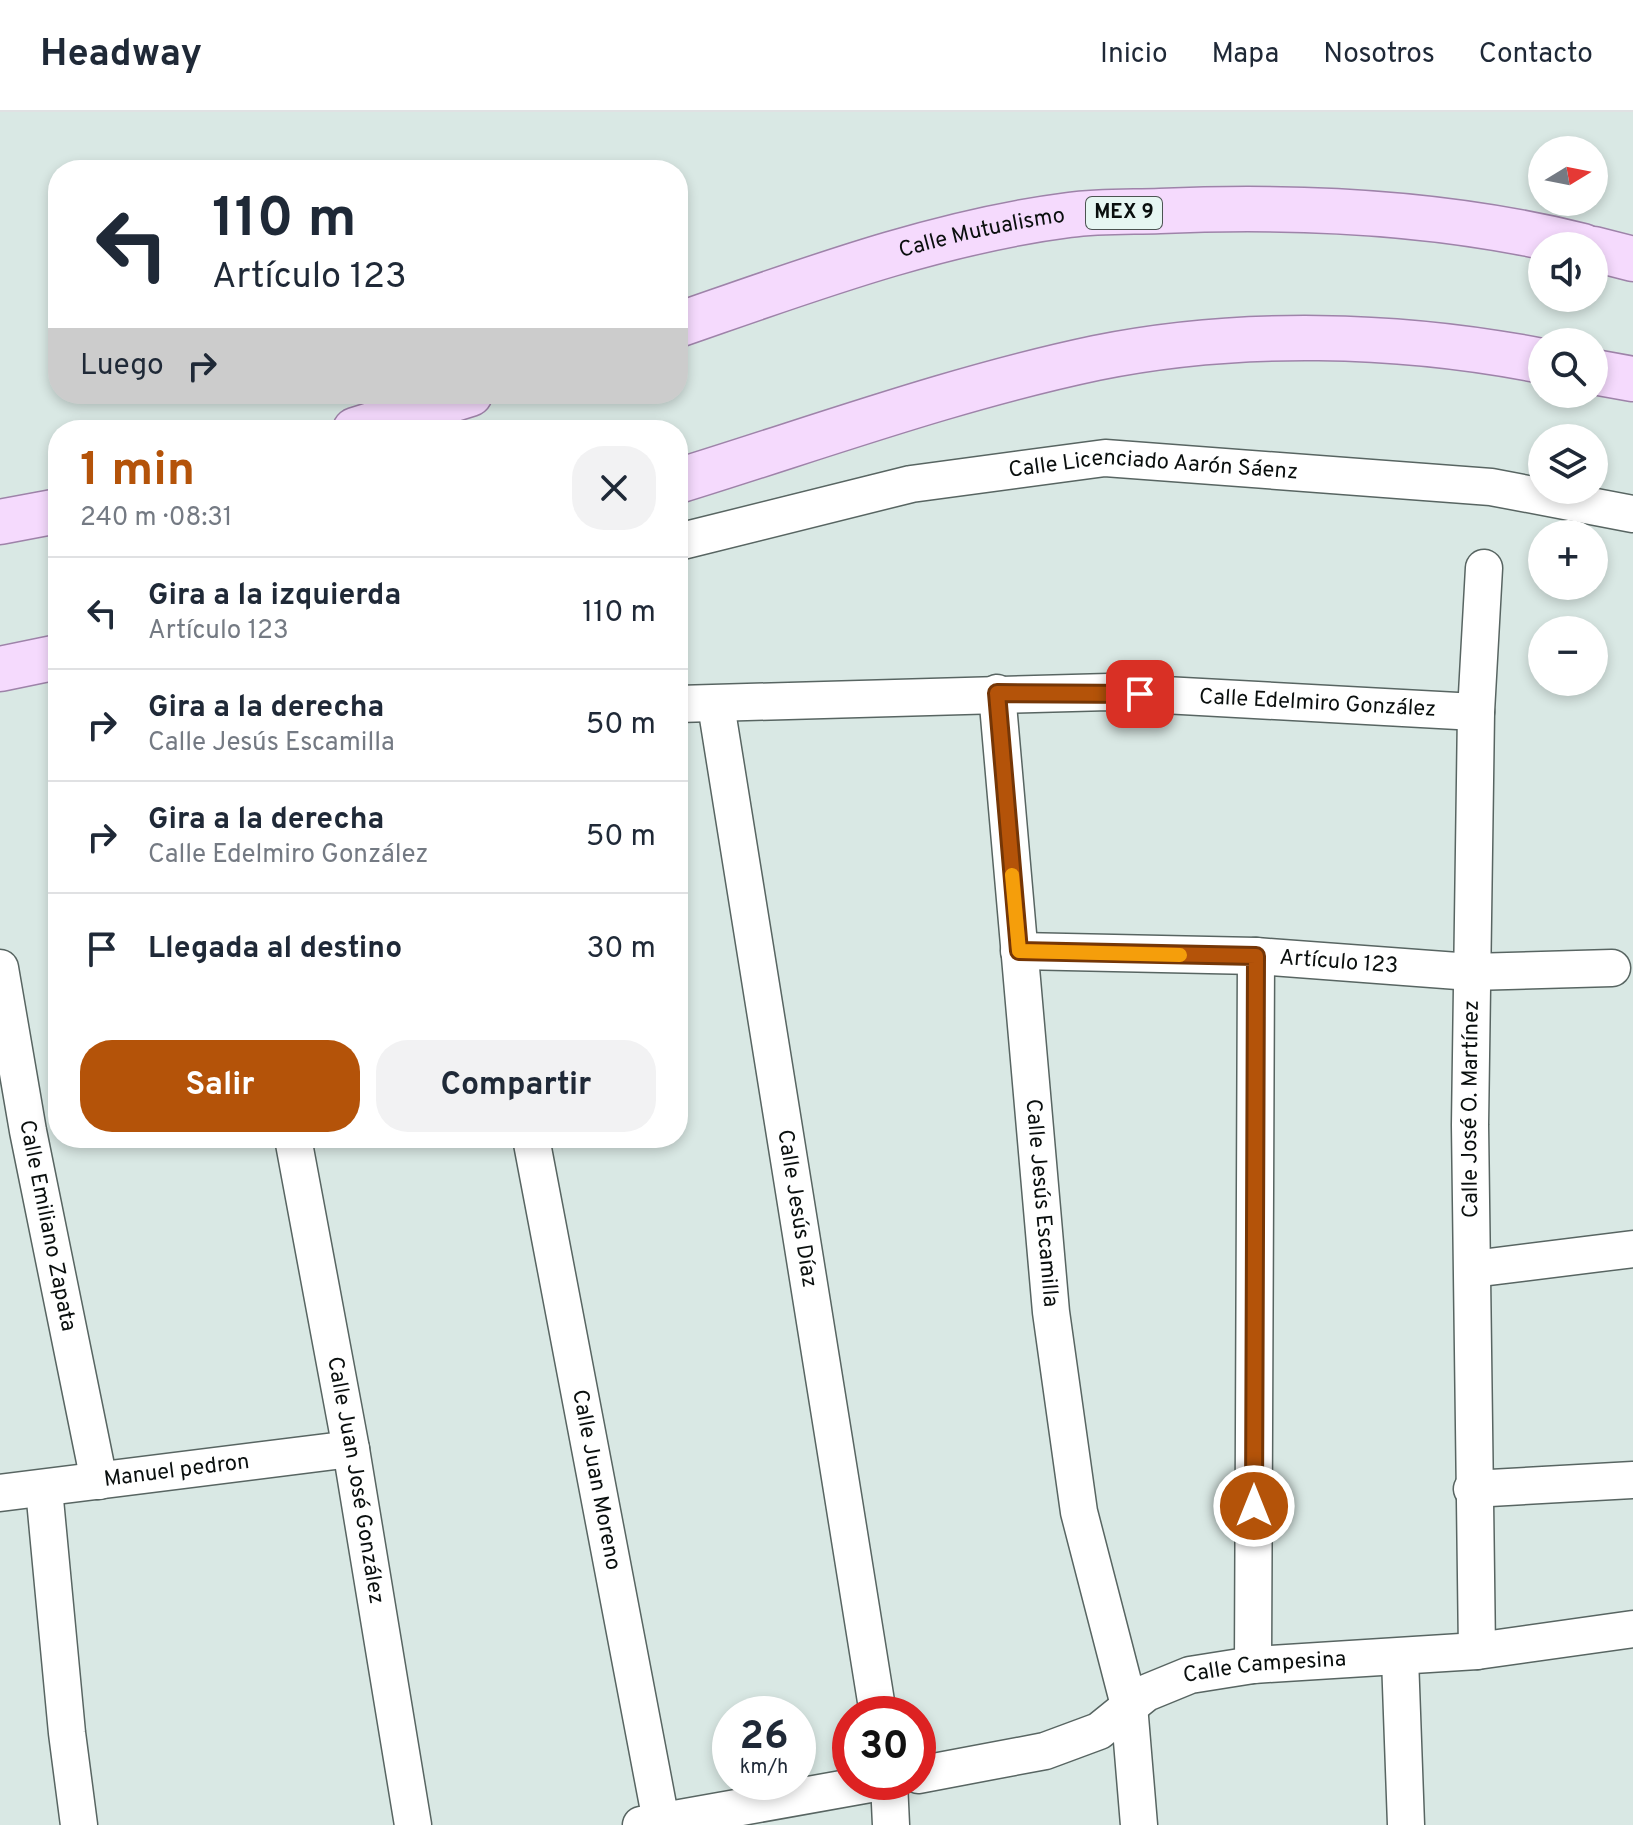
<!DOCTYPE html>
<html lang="es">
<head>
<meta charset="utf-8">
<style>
  :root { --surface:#fff; --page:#f2f2f3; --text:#1f2937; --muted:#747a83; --line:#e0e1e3; --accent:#b45309 }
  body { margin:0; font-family:Overpass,sans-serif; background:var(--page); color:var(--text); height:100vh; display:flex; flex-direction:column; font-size:30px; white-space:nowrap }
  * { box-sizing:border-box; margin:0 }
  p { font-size:26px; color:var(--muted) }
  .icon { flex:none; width:44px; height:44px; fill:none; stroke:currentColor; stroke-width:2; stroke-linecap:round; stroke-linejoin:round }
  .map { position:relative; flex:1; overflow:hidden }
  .side { position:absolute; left:48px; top:308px; width:640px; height:728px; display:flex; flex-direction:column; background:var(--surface); border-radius:32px; box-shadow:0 4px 12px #0003 }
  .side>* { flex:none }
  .hud { position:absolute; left:48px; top:48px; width:640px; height:244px; border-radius:32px; box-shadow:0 4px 12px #0003; background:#fff; color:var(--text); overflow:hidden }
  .needle { width:52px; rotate:80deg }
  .controls { position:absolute; left:1528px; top:24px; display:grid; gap:16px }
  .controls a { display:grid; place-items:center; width:80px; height:80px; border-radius:50%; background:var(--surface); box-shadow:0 4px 12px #0003; font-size:40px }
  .speed { position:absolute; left:712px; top:1584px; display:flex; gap:16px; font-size:40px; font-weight:700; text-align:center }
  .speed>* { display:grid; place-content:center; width:104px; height:104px; border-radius:50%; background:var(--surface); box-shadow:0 4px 12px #0003; line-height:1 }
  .speed small { font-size:20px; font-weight:400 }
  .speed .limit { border:12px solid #d22; background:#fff; color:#111 }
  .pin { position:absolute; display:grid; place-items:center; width:68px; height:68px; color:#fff; margin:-34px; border-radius:16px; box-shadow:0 4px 12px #0006 }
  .me { position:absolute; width:88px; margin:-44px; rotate:0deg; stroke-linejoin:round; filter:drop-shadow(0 0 6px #0008) }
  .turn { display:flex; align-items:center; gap:28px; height:168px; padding:0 32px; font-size:36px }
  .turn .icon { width:104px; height:104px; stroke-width:2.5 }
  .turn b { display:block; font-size:56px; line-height:68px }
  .then { display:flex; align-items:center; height:76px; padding:0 32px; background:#0003; gap:16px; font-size:30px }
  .round { display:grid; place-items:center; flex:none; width:84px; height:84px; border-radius:32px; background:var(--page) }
  .summary { display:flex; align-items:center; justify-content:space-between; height:136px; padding:0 32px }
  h1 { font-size:48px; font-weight:700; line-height:60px; color:var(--accent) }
  .primary-button { display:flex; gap:16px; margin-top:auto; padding:16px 32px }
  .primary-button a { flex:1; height:92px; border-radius:32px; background:var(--accent); color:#fff; font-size:32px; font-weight:700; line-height:92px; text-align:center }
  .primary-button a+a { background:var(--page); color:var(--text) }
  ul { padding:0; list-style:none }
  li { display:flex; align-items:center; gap:24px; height:112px; padding:0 32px; border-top:2px solid var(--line) }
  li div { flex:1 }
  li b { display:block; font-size:30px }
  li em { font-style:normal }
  header { display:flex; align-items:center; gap:48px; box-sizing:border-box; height:112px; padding:0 40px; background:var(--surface); border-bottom:2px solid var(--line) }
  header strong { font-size:38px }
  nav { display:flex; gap:44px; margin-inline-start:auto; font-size:28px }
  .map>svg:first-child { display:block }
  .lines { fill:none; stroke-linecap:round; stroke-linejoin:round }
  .minor-casing { stroke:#586562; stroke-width:39 }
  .primary-casing { stroke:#9e83a9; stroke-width:47 }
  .minor { stroke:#fff; stroke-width:36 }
  .primary { stroke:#f5dafd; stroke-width:44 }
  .route-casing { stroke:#753606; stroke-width:20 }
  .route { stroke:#b45309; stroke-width:14 }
  .slow { stroke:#f59e0b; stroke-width:14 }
  .labels { text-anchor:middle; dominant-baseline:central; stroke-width:6; stroke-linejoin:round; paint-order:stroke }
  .shield { fill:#e6f6f2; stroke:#4c5452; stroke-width:2 }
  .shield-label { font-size:20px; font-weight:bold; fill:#0a0f0e }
  .street-label { font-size:22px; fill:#0a0f0e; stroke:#e6f6f2 }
</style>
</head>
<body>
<header>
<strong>Headway</strong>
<nav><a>Inicio</a><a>Mapa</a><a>Nosotros</a><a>Contacto</a></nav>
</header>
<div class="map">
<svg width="1633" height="1713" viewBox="0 0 1633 1713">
  <rect width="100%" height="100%" fill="#d9e8e4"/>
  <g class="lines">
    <defs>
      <g id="minor">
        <path id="s1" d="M678,430L911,372L1105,346L1491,375L1633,402"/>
        <path id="s2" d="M997,581L1051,1200L1079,1400L1129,1593L1139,1713"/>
        <path id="s3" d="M678,592L1109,580L1476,600"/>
        <path id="s4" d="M716,593L878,1602"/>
        <path id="s5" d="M1019,839L1256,844L1471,860L1612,856"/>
        <path id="s6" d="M0,856L28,1019L99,1369"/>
        <path id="s7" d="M293,1026L351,1337L413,1713"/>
        <path id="s8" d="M531,1026L661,1709"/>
        <path d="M1473,1157L1633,1137"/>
        <path d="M44,1377L67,1621L79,1713"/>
        <path d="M1472,1377L1633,1368"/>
        <path id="s9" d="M0,1381L351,1337"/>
        <path id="s10" d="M1477,1539L1470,1013L1476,600L1484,456"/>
        <path d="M1400,1546L1406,1713"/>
        <path d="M1253,1553L1256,844"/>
        <path id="s11" d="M918,1663L1045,1639L1099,1619L1146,1581L1190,1563L1253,1553L1477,1539L1633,1517"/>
        <path d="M889,1670L891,1713"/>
        <path d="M641,1713L881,1670"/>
      </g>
      <g id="primary">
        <path d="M1594,137L1633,147"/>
        <path id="s12" d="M678,213C805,169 936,120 1069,103C1099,99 1130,100 1160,99C1300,93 1447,100 1583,134"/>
        <path d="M1594,260L1633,267"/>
        <path d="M355,318L470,282"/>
        <path d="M678,369C817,326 954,276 1096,246C1239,217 1399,221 1542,249"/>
        <path d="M0,410L58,399"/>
        <path d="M0,557L58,545"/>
      </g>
    </defs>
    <use href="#minor" class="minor-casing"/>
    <use href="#primary" class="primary-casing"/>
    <use href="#minor" class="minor"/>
    <use href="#primary" class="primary"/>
  </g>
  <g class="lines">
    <defs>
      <path id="route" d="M1140,582L997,581L1019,839L1256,844L1254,1394"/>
    </defs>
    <use href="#route" class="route-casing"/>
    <use href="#route" class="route"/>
    <path class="slow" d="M1012,763L1019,839L1180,843"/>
  </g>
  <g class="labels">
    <rect class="shield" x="1086" y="85" width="76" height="32" rx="6"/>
    <g class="shield-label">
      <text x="1124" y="101">MEX 9</text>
    </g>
    <g class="street-label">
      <text stroke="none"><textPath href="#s12" startOffset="318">Calle Mutualismo</textPath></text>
      <text stroke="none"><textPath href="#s1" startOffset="484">Calle Licenciado Aarón Sáenz</textPath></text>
      <text stroke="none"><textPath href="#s3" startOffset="640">Calle Edelmiro González</textPath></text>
      <text stroke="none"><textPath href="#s5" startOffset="320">Artículo 123</textPath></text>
      <text stroke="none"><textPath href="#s10" startOffset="542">Calle José O. Martínez</textPath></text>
      <text stroke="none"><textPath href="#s2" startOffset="512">Calle Jesús Escamilla</textPath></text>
      <text stroke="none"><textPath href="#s4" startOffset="510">Calle Jesús Díaz</textPath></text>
      <text stroke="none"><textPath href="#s6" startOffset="262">Calle Emiliano Zapata</textPath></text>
      <text stroke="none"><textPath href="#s9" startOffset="178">Manuel pedron</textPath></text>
      <text stroke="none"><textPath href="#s8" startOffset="348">Calle Juan Moreno</textPath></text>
      <text stroke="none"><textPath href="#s7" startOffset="348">Calle Juan José González</textPath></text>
      <text stroke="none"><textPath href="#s11" startOffset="370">Calle Campesina</textPath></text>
    </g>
  </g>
</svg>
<div class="controls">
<a><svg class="needle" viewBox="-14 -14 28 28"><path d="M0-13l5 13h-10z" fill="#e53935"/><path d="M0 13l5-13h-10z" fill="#747a83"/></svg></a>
<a><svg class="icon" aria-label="sound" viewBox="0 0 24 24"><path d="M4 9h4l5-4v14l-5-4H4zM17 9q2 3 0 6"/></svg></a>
<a><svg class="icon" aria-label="search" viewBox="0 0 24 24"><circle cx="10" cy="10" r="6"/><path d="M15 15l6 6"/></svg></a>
<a><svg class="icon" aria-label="layers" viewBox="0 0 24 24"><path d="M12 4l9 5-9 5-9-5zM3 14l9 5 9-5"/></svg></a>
<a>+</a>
<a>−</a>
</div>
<div class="speed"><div>26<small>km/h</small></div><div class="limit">30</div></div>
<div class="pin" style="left:1140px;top:582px;background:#d93025"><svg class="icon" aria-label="arrive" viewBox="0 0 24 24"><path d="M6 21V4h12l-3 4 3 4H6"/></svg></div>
<svg class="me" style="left:1254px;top:1394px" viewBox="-20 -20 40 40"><circle r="17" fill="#b45309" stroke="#fff" stroke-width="3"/><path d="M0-11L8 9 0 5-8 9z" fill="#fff"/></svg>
<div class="hud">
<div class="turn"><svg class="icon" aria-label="left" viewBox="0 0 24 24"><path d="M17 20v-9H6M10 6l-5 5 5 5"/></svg><div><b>110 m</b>Artículo 123</div></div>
<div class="then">Luego<svg class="icon" aria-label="right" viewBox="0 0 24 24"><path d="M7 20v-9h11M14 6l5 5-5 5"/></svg></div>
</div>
<section class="side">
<div class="summary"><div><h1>1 min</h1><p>240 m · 08:31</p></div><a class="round"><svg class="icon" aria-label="close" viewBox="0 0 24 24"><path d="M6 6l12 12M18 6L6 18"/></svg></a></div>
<ul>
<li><svg class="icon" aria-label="left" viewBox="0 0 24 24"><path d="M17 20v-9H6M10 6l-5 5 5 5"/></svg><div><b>Gira a la izquierda</b><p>Artículo 123</p></div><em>110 m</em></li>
<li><svg class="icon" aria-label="right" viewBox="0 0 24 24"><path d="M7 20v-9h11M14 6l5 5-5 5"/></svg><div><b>Gira a la derecha</b><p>Calle Jesús Escamilla</p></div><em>50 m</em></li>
<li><svg class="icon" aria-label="right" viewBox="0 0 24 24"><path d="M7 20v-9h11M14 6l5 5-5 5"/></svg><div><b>Gira a la derecha</b><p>Calle Edelmiro González</p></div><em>50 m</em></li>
<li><svg class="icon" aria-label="arrive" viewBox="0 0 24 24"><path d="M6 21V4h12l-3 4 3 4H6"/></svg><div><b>Llegada al destino</b></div><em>30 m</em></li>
</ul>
<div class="primary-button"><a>Salir</a><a>Compartir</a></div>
</section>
</div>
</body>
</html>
